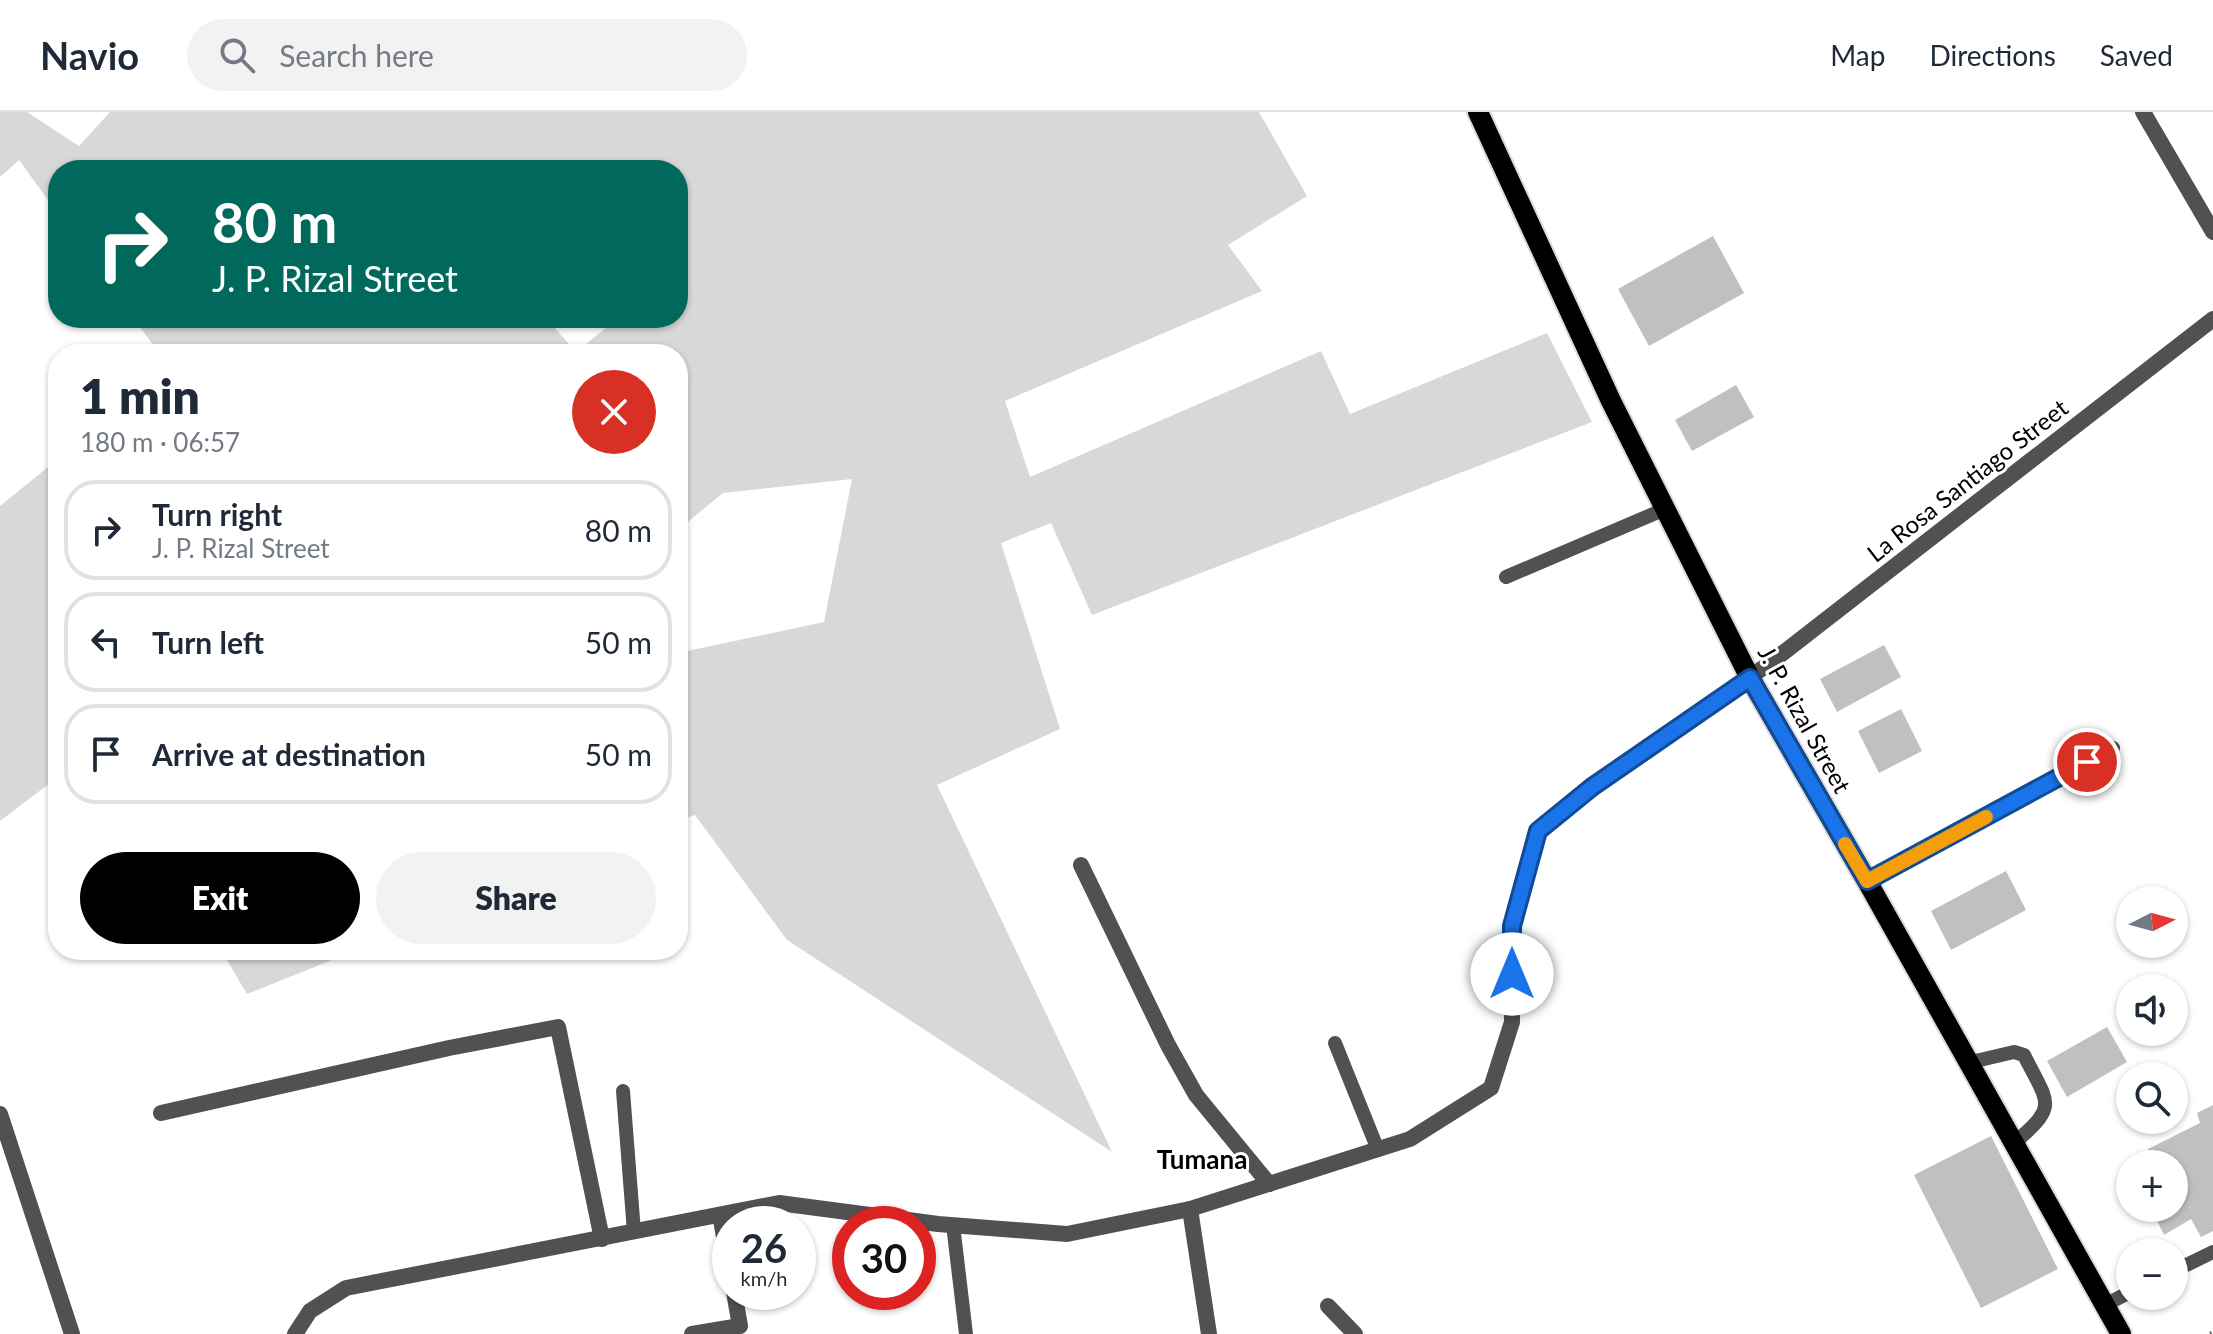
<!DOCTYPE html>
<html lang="en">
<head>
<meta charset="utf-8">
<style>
  :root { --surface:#fff; --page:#f2f2f3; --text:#1f2937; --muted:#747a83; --line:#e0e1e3; --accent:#000 }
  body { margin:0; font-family:Lato,sans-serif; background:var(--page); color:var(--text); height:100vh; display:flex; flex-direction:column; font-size:30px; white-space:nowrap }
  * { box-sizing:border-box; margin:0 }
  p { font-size:26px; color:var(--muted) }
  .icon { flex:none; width:44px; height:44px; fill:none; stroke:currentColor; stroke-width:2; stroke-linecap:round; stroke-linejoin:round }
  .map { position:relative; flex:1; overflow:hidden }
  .side { position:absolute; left:48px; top:232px; width:640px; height:616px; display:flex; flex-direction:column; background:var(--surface); border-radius:32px; box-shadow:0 2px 6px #0004 }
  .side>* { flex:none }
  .banner { position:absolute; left:48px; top:48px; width:640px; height:168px; border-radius:32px; box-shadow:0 2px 6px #0004; background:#00695c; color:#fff; overflow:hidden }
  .needle { width:52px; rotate:84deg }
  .tools { position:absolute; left:2116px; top:774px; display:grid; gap:16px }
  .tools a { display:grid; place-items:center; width:72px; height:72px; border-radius:50%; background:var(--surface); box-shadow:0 2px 6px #0004; font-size:40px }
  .speed { position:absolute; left:712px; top:1094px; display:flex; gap:16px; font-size:40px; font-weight:700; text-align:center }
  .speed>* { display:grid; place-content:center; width:104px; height:104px; border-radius:50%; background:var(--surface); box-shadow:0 2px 6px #0004; line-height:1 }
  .speed small { font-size:20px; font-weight:400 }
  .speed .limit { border:12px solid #d22; background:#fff; color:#111 }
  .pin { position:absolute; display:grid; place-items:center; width:68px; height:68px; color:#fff; margin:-34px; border:4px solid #fff; border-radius:50%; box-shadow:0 2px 8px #0007 }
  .me { position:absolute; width:88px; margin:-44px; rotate:0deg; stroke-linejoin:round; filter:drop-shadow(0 0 6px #0008) }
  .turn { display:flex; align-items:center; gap:28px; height:168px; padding:0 32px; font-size:36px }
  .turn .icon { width:104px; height:104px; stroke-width:2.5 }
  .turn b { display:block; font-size:56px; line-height:68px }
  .round { display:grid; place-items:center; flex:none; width:84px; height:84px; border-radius:42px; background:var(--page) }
  .head { display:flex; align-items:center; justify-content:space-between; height:136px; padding:0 32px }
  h1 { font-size:48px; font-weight:800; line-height:60px }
  .action { display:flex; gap:16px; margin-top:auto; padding:16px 32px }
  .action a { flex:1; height:92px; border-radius:48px; background:var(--accent); color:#fff; font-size:32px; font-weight:800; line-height:92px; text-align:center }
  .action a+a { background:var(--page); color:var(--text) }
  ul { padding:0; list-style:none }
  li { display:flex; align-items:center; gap:24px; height:100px; margin:0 16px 12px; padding:0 16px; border:4px solid var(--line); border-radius:32px }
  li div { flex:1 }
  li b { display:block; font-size:30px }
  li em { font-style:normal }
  header { display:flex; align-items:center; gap:48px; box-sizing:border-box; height:112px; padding:0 40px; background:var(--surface); border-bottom:2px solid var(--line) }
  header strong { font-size:38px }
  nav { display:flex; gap:44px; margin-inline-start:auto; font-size:28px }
  .search { width:560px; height:72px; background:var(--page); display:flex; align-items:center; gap:20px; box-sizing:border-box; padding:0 28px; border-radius:44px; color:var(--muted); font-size:30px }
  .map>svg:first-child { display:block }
  .green { fill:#d8d8d8 }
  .building { fill:#c0c0c0 }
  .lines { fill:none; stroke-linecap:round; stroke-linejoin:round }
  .primary-casing { stroke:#dbdbdb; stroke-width:24 }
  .path { stroke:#737373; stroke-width:5; stroke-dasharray:2 4; stroke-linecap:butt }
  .lane { stroke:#515151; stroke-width:14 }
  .street { stroke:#515151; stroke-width:16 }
  .primary { stroke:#000; stroke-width:20 }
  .route-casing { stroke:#114b97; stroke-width:20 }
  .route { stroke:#1a73e8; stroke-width:14 }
  .slow { stroke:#f59e0b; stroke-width:14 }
  .labels { text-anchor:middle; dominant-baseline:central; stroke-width:6; stroke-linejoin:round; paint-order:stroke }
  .street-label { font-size:24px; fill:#000; stroke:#fff }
  .neighbourhood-label { font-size:26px; font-weight:bold; fill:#000; stroke:#fff }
</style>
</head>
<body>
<header>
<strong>Navio</strong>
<div class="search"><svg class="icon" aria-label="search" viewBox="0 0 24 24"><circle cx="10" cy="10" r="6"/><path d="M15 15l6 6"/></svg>Search here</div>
<nav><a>Map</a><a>Directions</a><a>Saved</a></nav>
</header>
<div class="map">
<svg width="2213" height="1222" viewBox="0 0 2213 1222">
  <rect width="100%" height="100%" fill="#fff"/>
  <g class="green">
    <path d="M0,0H27L79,34L110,0H1259L1307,84L1228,133L1262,179L1005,289L1030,365L1321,239L1350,302L1547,221L1592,310L1092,503L1051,411L1001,431L1060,617L937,673L1112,1040L787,828L695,703L678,709V541L824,510L852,367L723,381L678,418V242H160L133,206H546L576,240L618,206H678V58H534L528,51L519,58H58V102L19,48L0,65Z"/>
    <path d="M58,347V665L0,709V394Z"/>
    <path d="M221,838H357L247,882Z"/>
  </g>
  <g class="building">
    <path d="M1713,124L1744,181L1649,234L1618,177Z"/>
    <path d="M1736,273L1754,305L1692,339L1675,308Z"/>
    <path d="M1884,533L1901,565L1837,600L1820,567Z"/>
    <path d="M1901,597L1922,639L1879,661L1858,619Z"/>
    <path d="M2006,759L2026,798L1951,838L1931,799Z"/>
    <path d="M2107,915L2127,950L2067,985L2047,949Z"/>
    <path d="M2213,993V1119L2201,1125L2191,1107L2164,1123L2151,1096H2174V1052H2156L2148,1037L2200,1011L2197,1001Z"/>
    <path d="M1991,1024L2058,1157L1981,1196L1914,1063Z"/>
  </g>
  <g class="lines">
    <defs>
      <path id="primary" d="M1478,0L1611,289L1750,566L1867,769L2121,1222"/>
    </defs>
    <use href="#primary" class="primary-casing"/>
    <path class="path" d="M2210,1222L2213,1221"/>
    <g class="lane">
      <path d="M1506,465L1665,397"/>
      <path d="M1867,769L2113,636"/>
      <path d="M1335,931L1378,1038"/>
      <path d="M1967,951L2014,940L2024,943C2049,993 2059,993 2013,1032"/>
      <path d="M623,979L634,1120"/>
      <path d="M953,1113L966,1222"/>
      <path d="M2174,1159L2213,1140"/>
      <path d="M2105,1193L2130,1180"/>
    </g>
    <g class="street">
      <path d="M2143,0L2213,120"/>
      <path d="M1081,753L1168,933L1196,983L1269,1072"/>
      <path d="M161,1001L449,936L558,915L602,1127"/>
      <path d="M0,1002L72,1222"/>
      <path d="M1190,1097L1209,1222"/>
      <path d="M720,1103L730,1157"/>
      <path d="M1328,1194L1355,1222"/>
      <path d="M295,1222L310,1199L346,1176L779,1091L938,1112L1067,1122L1190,1097L1410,1027L1491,976L1512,910V814L1538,719L1592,675L1770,551L2213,207"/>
      <path d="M692,1222L740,1214L734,1180"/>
    </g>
    <use href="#primary" class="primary"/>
  </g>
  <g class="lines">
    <defs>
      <path id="route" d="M1512,862V814L1538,719L1592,675L1750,566L1867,769L2087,650"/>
    </defs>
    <use href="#route" class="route-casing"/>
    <use href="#route" class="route"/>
    <path class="slow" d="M1845,732L1867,769L1986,705"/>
  </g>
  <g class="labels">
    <g class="street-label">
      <text transform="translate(1967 368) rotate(-38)">La Rosa Santiago Street</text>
      <text transform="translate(1805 607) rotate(61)">J. P. Rizal Street</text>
    </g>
    <g class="neighbourhood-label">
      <text x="1202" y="1047">Tumana</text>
    </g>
  </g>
</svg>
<div class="tools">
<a><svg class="needle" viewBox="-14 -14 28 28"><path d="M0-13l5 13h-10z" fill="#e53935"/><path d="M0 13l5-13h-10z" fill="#747a83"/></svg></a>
<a><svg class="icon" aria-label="sound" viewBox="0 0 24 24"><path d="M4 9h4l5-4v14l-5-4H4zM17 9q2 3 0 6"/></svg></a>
<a><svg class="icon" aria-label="search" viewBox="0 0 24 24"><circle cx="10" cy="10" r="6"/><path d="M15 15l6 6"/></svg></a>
<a>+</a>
<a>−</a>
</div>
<div class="speed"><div>26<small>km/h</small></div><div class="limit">30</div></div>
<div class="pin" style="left:2087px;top:650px;background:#d93025"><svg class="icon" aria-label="arrive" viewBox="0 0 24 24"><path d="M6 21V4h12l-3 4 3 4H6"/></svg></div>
<svg class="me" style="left:1512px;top:862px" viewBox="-20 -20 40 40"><circle r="19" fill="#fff"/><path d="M0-13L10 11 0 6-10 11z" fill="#1a73e8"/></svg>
<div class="banner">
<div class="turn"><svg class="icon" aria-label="right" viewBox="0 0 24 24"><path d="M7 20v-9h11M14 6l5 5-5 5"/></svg><div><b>80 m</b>J. P. Rizal Street</div></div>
</div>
<section class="side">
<div class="head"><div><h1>1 min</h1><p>180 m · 06:57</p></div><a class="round" style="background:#d93025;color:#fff"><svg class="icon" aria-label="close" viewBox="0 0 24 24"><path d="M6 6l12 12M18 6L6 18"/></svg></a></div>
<ul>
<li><svg class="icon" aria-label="right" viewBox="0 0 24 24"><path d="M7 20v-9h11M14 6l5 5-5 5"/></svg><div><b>Turn right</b><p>J. P. Rizal Street</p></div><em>80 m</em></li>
<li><svg class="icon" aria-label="left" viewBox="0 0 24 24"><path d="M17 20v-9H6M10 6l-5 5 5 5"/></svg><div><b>Turn left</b></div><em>50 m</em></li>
<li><svg class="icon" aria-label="arrive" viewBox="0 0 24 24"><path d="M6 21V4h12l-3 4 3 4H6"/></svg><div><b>Arrive at destination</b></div><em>50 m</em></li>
</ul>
<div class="action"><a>Exit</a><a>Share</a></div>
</section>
</div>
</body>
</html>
